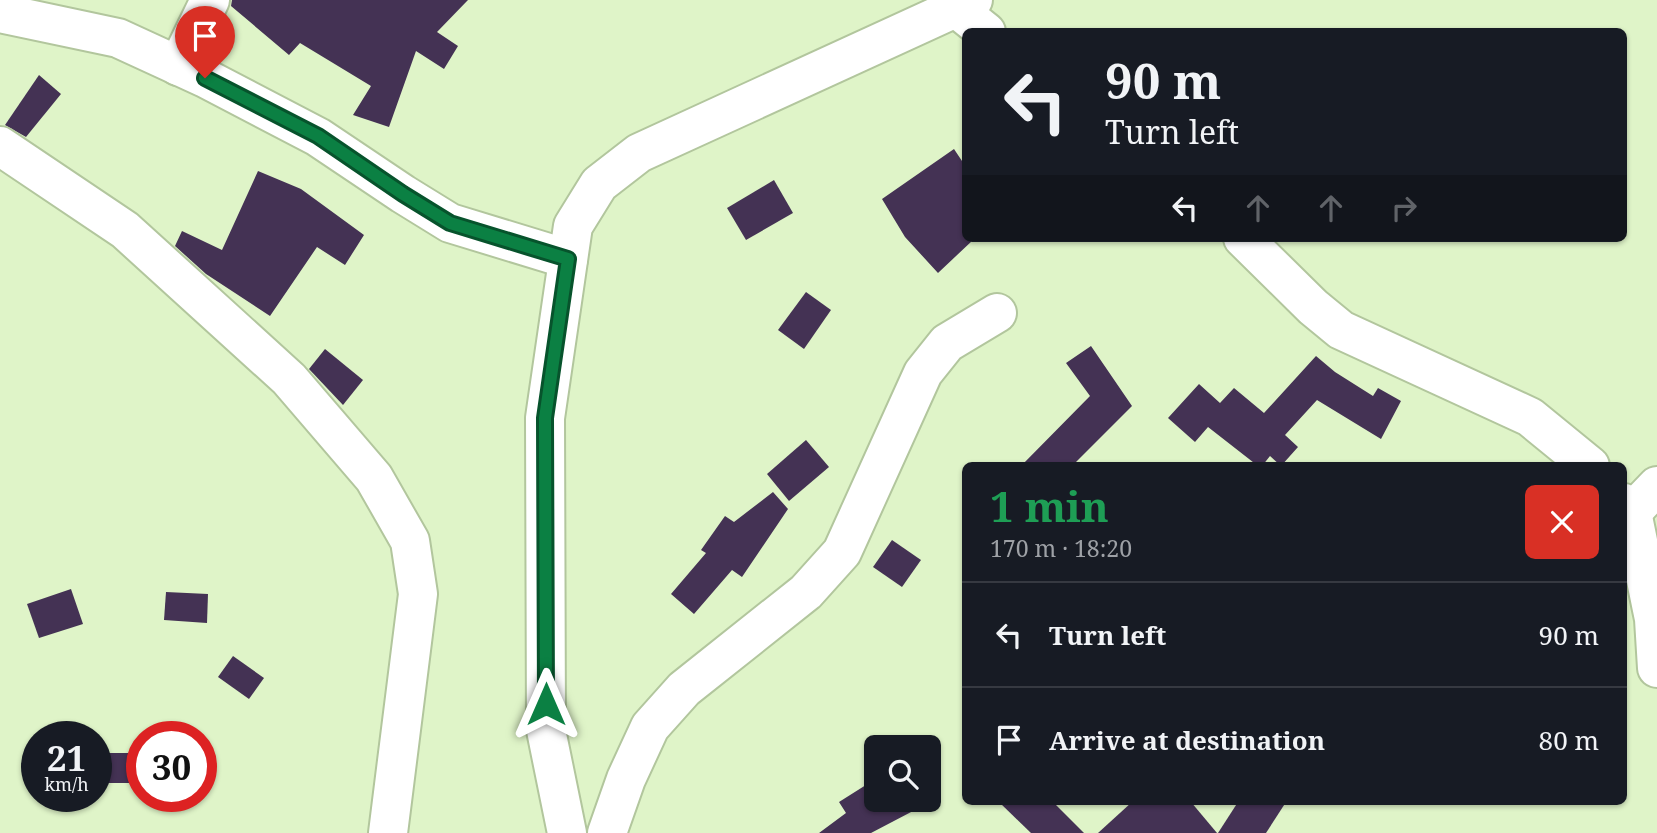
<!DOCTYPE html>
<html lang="en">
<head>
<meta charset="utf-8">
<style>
  :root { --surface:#171b24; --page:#20242c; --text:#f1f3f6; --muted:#9ea1a6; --line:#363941 }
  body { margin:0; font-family:"Noto Serif",serif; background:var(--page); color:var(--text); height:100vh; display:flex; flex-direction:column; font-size:26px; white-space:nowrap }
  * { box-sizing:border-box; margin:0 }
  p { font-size:23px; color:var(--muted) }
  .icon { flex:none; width:38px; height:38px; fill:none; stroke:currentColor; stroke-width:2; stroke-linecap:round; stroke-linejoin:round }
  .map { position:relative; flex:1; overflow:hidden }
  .panel { position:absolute; left:962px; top:462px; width:665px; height:343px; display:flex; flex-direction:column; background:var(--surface); border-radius:10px; box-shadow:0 2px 5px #0004 }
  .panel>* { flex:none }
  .hud { position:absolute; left:962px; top:28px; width:665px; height:214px; border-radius:10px; box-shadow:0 2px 5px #0004; background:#171b24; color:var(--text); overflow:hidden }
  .controls { position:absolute; left:864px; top:735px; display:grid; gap:14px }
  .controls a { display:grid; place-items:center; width:77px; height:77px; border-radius:10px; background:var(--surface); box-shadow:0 2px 5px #0004; font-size:35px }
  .speed { position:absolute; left:21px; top:721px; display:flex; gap:14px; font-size:35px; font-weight:700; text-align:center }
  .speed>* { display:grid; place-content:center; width:91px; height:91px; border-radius:50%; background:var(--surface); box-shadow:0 2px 5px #0004; line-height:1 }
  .speed small { font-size:18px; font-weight:400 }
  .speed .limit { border:10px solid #d22; background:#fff; color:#111 }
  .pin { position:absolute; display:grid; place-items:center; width:60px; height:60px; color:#fff; margin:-72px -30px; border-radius:50% 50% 50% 0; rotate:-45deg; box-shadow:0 0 7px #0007 }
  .pin .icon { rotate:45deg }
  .me { position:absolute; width:77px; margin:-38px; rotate:0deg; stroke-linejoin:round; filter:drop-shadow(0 0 5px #0008) }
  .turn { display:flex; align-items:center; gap:24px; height:147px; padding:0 28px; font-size:32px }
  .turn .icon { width:91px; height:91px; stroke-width:2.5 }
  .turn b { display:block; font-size:49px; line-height:60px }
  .lanes { display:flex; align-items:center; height:66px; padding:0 28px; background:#0003; justify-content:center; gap:35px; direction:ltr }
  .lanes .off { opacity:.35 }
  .round { display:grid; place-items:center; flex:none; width:74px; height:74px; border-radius:10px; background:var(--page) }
  .head { display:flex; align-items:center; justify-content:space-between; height:119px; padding:0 28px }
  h1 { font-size:42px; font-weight:700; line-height:52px; color:#1e9e55 }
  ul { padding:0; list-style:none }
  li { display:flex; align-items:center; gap:21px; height:105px; padding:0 28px; border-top:2px solid var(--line) }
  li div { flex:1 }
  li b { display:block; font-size:26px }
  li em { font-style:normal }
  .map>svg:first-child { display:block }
  .building { fill:#443254 }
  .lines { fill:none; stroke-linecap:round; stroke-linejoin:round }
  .minor-casing { stroke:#b2c69d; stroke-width:42 }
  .minor { stroke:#fff; stroke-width:38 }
  .route-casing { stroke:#07532c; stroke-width:18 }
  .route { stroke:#0b8043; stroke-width:12 }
</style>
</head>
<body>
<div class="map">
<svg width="1657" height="833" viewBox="0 0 1657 833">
  <rect width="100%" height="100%" fill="#dff4c8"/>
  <g class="building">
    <path d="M232,0H468L437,32L458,46L444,69L416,51L389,127L353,115L371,86L300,43L289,55L231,6Z"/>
    <path d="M39,75L61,94L26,137L5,125Z"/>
    <path d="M954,149L966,167V238L973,240L938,273L905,237L882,199Z"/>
    <path d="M258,171L301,189L364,235L345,265L317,247L270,316L206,274L175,246L182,231L222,250Z"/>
    <path d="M774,180L793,213L746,240L727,208Z"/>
    <path d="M806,292L831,310L804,349L778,330Z"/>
    <path d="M1091,346L1132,406L1072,466H1021L1090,396L1066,363Z"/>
    <path d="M325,349L363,380L343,405L309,369Z"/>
    <path d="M1316,356L1335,372L1373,396L1378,388L1401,401L1381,439L1317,400L1285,435L1298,447L1281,466L1270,456L1262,466H1258L1208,427L1195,442L1168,418L1199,384L1220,403L1234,388L1264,413Z"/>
    <path d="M806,440L829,467L789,501L767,474Z"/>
    <path d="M773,492L788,509L742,577L732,570L694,614L671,594L706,553L701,550L725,516L734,522Z"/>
    <path d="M892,540L921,560L902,587L873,567Z"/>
    <path d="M71,589L83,624L39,638L27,604Z"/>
    <path d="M166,592L208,594L207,623L164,620Z"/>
    <path d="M233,656L264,678L249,699L218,677Z"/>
    <path d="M106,753H142V783H105Z"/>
    <path d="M877,778V800H934L871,833H819L846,813L839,802Z"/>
    <path d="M999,802H1053L1084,833H1031Z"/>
    <path d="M1132,802H1191L1217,833H1098Z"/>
    <path d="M1238,802H1286L1266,833H1218Z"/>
  </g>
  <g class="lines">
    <defs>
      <g id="minor">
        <path d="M956,8L986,32"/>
        <path d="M0,13L118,38L205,78L318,137L403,194L450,223L568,259"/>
        <path d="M178,66L210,0"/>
        <path d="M0,146L125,230L289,379L374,478L410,541L418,594L388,833"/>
        <path d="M1243,238L1313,307L1341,330L1530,417L1590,466"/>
        <path d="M1624,503L1632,512L1654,619L1657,668"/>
        <path d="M1632,512L1657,486"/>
        <path d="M567,833L546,730L545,418L573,226L599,184L639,153L973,0"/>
        <path d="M607,833L626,779L650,727L684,689L806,592L842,552L923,373L947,343L997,313"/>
      </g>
    </defs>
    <use href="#minor" class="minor-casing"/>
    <use href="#minor" class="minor"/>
  </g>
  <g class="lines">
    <defs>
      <path id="route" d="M205,78L318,136L403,194L450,223L568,259L545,418L546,704"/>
    </defs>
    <use href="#route" class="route-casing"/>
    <use href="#route" class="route"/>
  </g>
</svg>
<div class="controls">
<a><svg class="icon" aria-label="search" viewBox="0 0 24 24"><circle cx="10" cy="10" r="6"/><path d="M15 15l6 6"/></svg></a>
</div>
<div class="speed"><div>21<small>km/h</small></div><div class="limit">30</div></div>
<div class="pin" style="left:205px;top:78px;background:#d93025"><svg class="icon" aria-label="arrive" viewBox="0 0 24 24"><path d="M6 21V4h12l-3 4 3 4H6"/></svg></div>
<svg class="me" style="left:546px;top:704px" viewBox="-20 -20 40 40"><path d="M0-17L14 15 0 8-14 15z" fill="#0b8043" stroke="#fff" stroke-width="4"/></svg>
<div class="hud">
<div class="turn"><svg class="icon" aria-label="left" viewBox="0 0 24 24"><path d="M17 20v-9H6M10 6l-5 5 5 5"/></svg><div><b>90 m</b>Turn left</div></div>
<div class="lanes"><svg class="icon" aria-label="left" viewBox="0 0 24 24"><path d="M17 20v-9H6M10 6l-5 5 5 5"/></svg><svg class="icon off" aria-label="ahead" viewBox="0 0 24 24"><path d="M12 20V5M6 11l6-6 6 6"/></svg><svg class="icon off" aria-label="ahead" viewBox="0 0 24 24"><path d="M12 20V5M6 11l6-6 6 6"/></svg><svg class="icon off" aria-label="right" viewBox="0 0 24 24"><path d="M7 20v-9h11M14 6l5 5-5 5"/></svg></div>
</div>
<section class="panel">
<div class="head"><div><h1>1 min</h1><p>170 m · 18:20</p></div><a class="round" style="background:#d93025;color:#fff"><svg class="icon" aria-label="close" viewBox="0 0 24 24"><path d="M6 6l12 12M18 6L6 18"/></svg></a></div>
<ul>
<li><svg class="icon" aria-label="left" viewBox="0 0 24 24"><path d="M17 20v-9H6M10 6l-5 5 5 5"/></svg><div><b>Turn left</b></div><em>90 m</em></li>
<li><svg class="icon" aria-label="arrive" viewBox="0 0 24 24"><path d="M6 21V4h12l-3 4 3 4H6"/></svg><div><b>Arrive at destination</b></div><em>80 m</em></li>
</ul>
</section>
</div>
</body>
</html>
